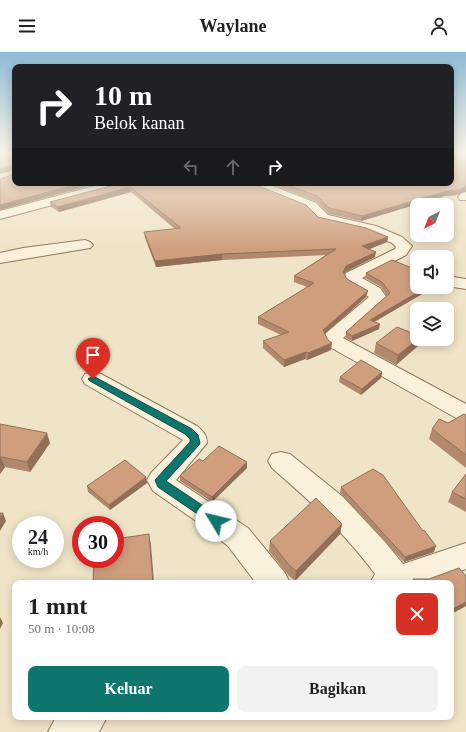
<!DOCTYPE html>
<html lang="id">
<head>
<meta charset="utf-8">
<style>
  :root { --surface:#fff; --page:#f2f2f2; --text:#202124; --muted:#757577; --accent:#0f766e }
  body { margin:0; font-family:"Times New Roman",serif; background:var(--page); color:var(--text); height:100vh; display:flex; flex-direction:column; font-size:15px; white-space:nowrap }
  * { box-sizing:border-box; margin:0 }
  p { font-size:13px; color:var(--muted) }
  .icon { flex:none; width:22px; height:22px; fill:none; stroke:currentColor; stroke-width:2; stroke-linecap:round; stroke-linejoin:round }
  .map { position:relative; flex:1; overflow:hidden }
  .side { position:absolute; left:12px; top:528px; width:442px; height:140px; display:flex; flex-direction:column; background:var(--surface); border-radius:8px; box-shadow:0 2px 10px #0003 }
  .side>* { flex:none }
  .guide { position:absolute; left:12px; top:12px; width:442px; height:122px; border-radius:8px; box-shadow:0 2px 10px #0003; background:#202124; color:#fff; overflow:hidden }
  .needle { width:26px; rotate:222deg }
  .controls { position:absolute; left:410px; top:146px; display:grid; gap:8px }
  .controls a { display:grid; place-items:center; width:44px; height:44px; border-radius:8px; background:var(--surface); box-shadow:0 2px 10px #0003; font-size:20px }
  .speed { position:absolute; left:12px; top:464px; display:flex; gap:8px; font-size:20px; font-weight:700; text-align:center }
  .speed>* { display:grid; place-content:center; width:52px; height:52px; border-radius:50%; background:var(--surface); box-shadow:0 2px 10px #0003; line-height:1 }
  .speed small { font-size:10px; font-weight:400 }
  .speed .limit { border:6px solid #d22; background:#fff; color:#111 }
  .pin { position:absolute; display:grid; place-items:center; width:34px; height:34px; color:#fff; margin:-41px -17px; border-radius:50% 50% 50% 0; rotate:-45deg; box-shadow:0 0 4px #0007 }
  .pin .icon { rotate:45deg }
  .me { position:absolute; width:44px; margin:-22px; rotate:306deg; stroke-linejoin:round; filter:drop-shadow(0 0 3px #0008) }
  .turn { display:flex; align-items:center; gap:14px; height:84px; padding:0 16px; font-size:18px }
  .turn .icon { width:52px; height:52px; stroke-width:2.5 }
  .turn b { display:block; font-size:28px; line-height:34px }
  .lanes { display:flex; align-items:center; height:38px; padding:0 16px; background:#0003; justify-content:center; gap:20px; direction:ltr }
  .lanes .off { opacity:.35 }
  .round { display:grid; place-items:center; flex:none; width:42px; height:42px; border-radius:8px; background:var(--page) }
  .headline { display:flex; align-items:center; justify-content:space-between; height:68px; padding:0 16px }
  h1 { font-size:24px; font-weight:700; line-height:30px }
  .primary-button { display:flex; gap:8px; margin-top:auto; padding:8px 16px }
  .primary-button a { flex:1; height:46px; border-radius:8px; background:var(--accent); color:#fff; font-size:16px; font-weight:700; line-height:46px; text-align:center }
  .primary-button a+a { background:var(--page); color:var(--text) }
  header { display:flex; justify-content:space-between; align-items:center; height:52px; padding:0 16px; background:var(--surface); font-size:18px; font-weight:700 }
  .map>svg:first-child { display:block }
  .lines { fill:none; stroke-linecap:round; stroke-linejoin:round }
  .minor-casing { stroke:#8d765c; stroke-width:2 }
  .minor { fill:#faf1dc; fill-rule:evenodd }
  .wall { fill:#b2896c }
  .shaded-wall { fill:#916f58 }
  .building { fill:#cf9f7d; stroke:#916f58 }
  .route { fill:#0f766e; stroke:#0a4d48 }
</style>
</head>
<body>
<header><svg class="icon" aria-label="menu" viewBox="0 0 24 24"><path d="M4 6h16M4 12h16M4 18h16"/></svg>Waylane<svg class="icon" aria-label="person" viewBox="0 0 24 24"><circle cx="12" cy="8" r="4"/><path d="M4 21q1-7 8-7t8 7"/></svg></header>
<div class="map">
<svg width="466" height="680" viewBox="0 0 466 680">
  <rect width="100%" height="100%" fill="#f0e4c8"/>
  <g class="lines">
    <defs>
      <g id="minor">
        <path d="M106,131H126L124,134L0,167V159Z"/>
        <path d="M248,131H265L316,151L328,163L376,174L402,185L412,194L406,203L362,226L380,236L387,246L343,286L466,352V370L458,367L328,294L323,285L326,281L369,245L347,232L344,225L346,221L395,197L396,195L392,191L366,180L318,169L306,157L250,134Z"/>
        <path d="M466,140V148H460L458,145L460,142Z"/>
        <path d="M85,188L90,190L93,193L90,196L0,211V201L23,196Z"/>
        <path d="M447,224L466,227V237L447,234Z"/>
        <path d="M93,320L101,322L197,374C203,379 207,383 207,391L176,428L248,476L285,521L290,531H256L228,494L196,469L153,439L147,428L151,421L183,388L85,332L82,327L85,322Z"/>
        <path d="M281,400L290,402L343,445L385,490L403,512L466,491V517L426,531H370L375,522C345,481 310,449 272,416L268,409L272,402Z"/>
        <path d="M56,665H107L99,680H48Z"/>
      </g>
    </defs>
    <use href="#minor" class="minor-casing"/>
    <use href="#minor" class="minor"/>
  </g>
  <g class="wall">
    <path d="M466,101V139L458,143L445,144L361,169L329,162L317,150L269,131H451Z"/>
    <path d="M122,131L318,165L388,185L387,190L369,197L375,205L345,220L344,221L347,227L366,245L325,282L331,298L307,308L305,307L284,315L263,296V289L281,283L258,272V265L307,235L294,230V224L327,203L222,208L156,215L145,186L144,180L175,177L131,140L59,160L51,155L50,150Z"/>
    <path d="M366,221L417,235H434L374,270L379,277L352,289L346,286V280L387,244L381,235L365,226Z"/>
    <path d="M376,291L418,294L396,313L374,301Z"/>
    <path d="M382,320L381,326L361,343L339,330L340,325Z"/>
    <path d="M466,363V416L429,387L432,377L448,371Z"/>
    <path d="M0,372L50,391L30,420L5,415L0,422Z"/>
    <path d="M247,416L212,450L180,429V424Z"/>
    <path d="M466,422V460L448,450L452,440Z"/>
    <path d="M146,425L147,431L110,458L88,440L87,434Z"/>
    <path d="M341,435L434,500L404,510L340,441Z"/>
    <path d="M342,472L340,482L295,529L288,523L269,499L270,489Z"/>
    <path d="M466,524V554L451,562V531H412L413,527H429Z"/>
  </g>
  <g class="shaded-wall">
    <path d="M15,113V118L0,122V117Z"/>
    <path d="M81,131H100L0,158V153Z"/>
    <path d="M466,134V139L458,143L445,144L361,169L362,164L447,139Z"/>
    <path d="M130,135L131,140L59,160L58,155Z"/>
    <path d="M388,185L387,190L362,200V194Z"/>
    <path d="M376,200L375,205L345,220L343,226V220L346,214Z"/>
    <path d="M222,202V208L156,215L155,209Z"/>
    <path d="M427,235H434L369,273L370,268Z"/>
    <path d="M368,239L366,245L322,284L323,278Z"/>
    <path d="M380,272L379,277L352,289V284Z"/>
    <path d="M418,287H420L418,294L396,313L398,303Z"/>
    <path d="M332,291L331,298L307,308L308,301Z"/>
    <path d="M306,300L305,307L284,315V308Z"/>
    <path d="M382,320L381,326L361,343L362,337Z"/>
    <path d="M47,381L50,391L30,420L27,410Z"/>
    <path d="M1,405L5,415L0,422V406Z"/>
    <path d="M247,410V416L212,450V445Z"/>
    <path d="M146,425L147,431L110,458L109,453Z"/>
    <path d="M3,461L6,469L0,479V466Z"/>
    <path d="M342,472L340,482L295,529L296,519Z"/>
    <path d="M149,482L151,493L154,531H153Z"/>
    <path d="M436,494L434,500L404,510L405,505Z"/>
    <path d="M466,550V554L451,562V558Z"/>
    <path d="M0,565L3,571L0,577Z"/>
  </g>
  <g class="building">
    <path d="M0,101H15V117V113L0,117Z"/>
    <path d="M451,101H466V134L459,138L447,139L362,164L329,156L317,144L282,131H451Z"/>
    <path d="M15,122V131H81L0,153V127Z"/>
    <path d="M122,131H251L306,153L318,165L366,176L388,185L362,194L376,200L346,214L343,220L347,227L368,239L323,278L328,288L332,291L308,301L306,300L284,308L263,289L289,280L258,265L314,231L294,224L336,197L222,202L155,209L144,180L181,176L130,135L58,155L50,150Z"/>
    <path d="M392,208L417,218V235H427L370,268L380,272L352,284L346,280L390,241L382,230L366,221Z"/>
    <path d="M397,275L417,283V287H418L398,303L376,291Z"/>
    <path d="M361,308L382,320L362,337L340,325Z"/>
    <path d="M464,362L466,363V403L432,377L439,367L448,371Z"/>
    <path d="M0,372L47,381L27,410L1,405L0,406Z"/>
    <path d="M219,394L247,410L212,445L180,424L199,407L203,409Z"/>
    <path d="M125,408L146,425L109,453L87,434Z"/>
    <path d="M373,417L383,423L423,479L424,478L436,494L405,505L341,435Z"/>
    <path d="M466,422V447L452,440Z"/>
    <path d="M316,446L342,472L296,519L289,513L270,489Z"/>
    <path d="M0,461H3L0,466Z"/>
    <path d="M149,482L153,531H93L94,507H115V487Z"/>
    <path d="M459,516L466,524V550L451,558V531H416L413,527H429Z"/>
  </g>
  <linearGradient id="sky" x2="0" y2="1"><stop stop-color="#8fbad6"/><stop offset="0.51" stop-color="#f8f3e6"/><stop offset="1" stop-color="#f8f3e6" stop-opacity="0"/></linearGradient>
  <rect width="466" height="197" fill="url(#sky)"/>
  <path class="route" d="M93,324L192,377L198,383L200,391L199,393L166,429L220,465L222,469L220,472H212L158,435L155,428L190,390V387L185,382L90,329L88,327Z"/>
</svg>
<div class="controls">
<a><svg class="needle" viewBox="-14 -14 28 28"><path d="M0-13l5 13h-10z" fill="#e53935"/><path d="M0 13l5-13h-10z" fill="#757577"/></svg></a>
<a><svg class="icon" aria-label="sound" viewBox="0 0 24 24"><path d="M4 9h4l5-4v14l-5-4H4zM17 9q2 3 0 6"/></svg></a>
<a><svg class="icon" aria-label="layers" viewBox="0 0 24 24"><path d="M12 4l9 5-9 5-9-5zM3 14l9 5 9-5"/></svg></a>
</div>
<div class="speed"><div>24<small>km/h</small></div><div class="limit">30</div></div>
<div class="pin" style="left:93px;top:327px;background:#d93025"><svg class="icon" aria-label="arrive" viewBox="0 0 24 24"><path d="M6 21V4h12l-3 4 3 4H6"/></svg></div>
<svg class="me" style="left:216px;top:469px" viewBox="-20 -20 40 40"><circle r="19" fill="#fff"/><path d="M0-13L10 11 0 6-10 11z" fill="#0f766e"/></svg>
<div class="guide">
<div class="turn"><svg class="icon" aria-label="right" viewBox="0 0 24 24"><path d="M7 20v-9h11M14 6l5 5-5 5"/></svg><div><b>10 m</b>Belok kanan</div></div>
<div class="lanes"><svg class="icon off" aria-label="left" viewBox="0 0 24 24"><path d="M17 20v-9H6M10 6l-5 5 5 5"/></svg><svg class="icon off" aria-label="ahead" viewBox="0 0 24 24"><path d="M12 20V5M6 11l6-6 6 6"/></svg><svg class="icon" aria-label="right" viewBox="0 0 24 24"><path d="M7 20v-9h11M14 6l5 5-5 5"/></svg></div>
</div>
<section class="side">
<div class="headline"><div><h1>1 mnt</h1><p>50 m · 10:08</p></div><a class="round" style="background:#d93025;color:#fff"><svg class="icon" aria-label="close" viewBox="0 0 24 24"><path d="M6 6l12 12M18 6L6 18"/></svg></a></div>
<div class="primary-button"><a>Keluar</a><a>Bagikan</a></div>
</section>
</div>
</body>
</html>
